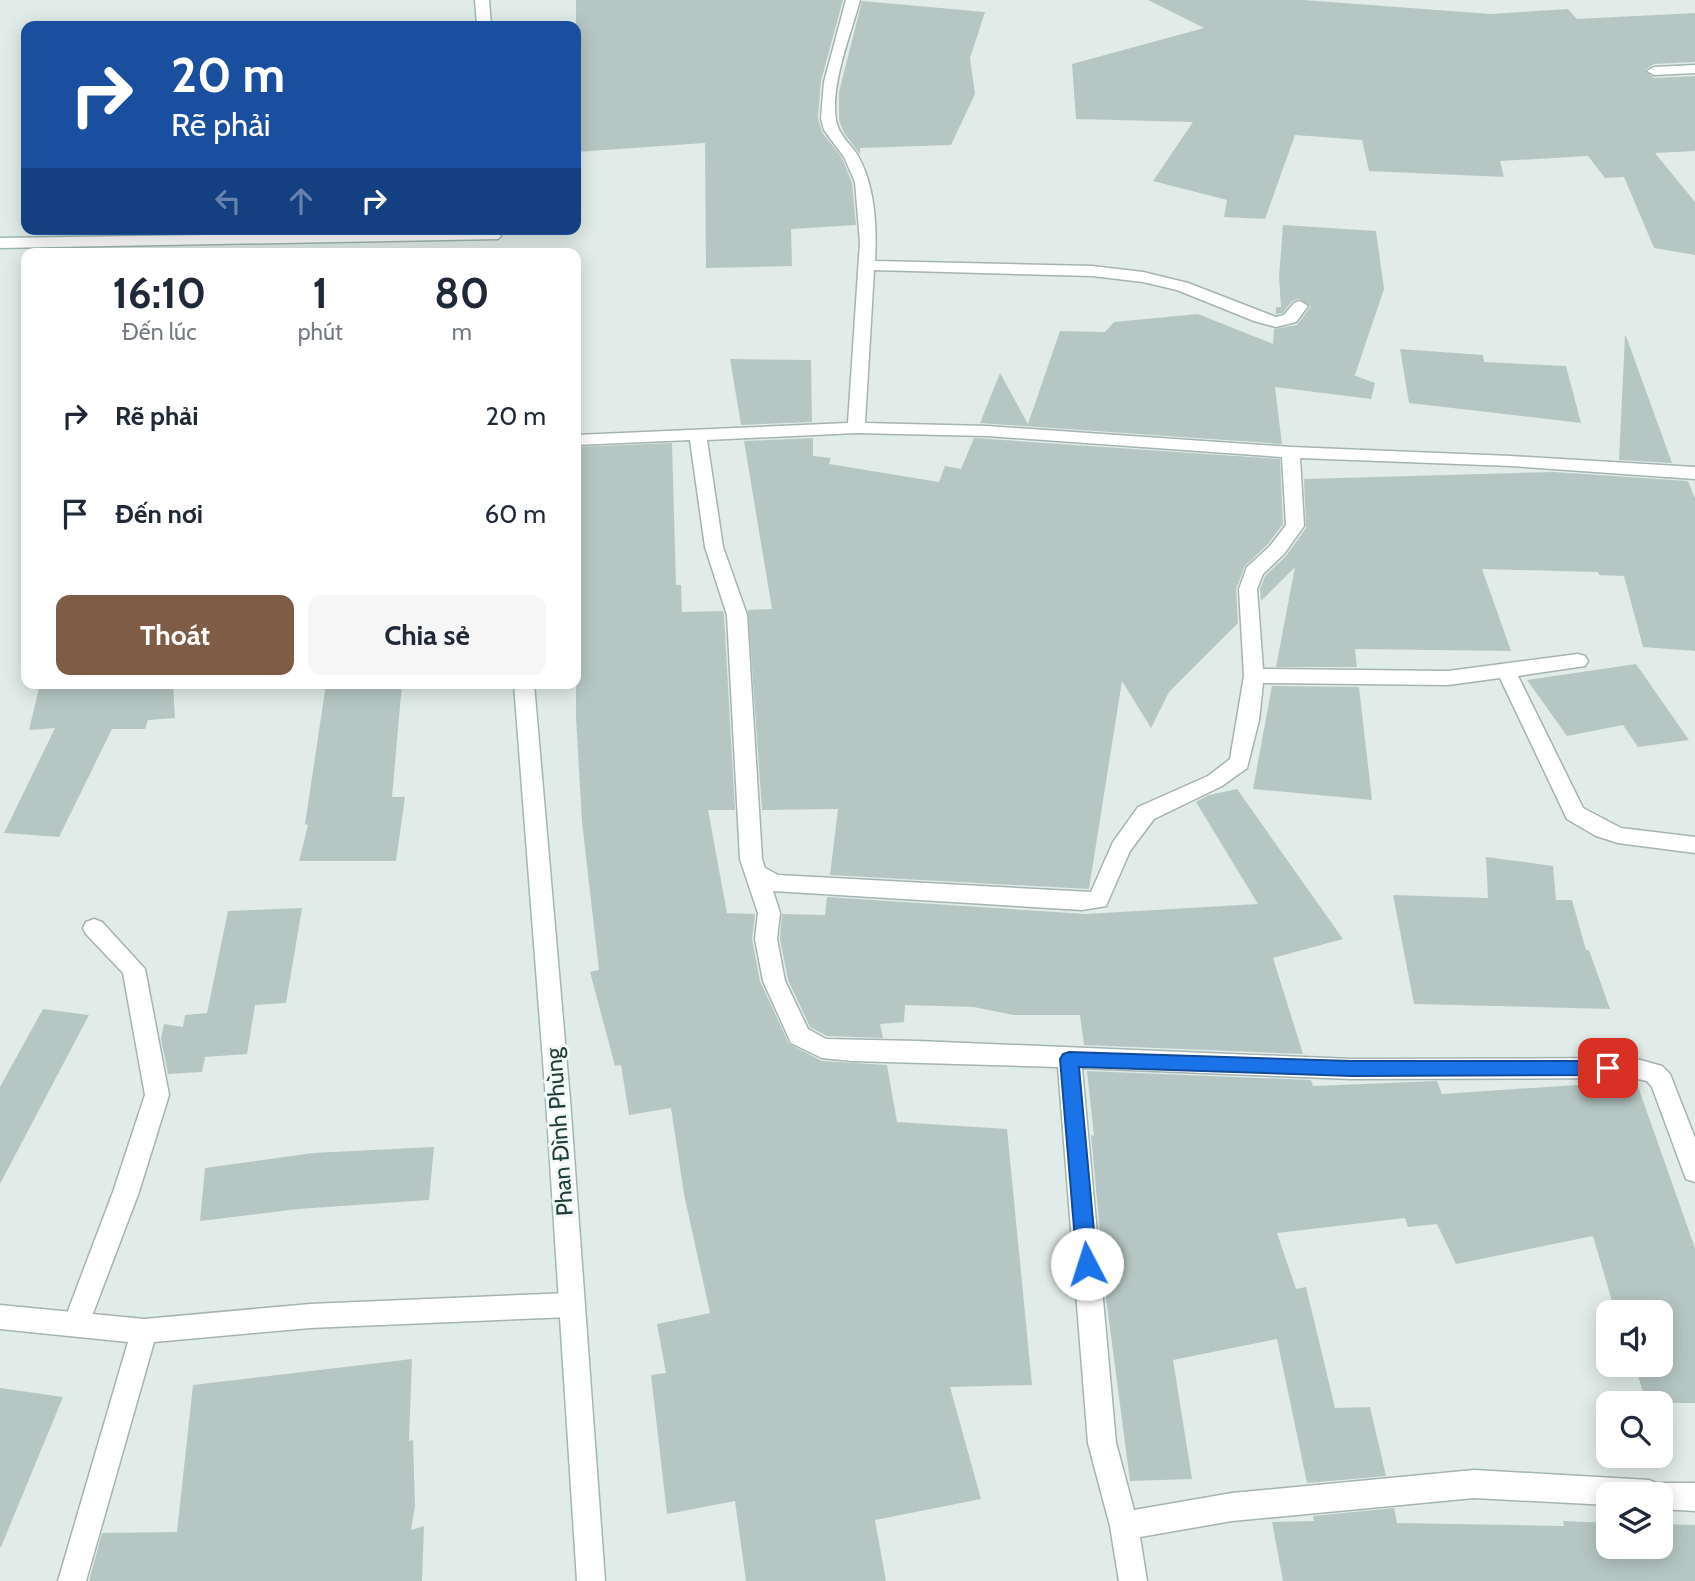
<!DOCTYPE html>
<html lang="vi">
<head>
<meta charset="utf-8">
<style>
  :root { --surface:#fff; --page:#f6f6f7; --text:#1f2937; --muted:#747a83; --accent:#7f5c45 }
  body { margin:0; font-family:Cabin,sans-serif; background:var(--page); color:var(--text); height:100vh; display:flex; flex-direction:column; font-size:26px; white-space:nowrap }
  * { box-sizing:border-box; margin:0 }
  p { font-size:23px; color:var(--muted) }
  .icon { flex:none; width:38px; height:38px; fill:none; stroke:currentColor; stroke-width:2; stroke-linecap:round; stroke-linejoin:round }
  .map { position:relative; flex:1; overflow:hidden }
  .panel { position:absolute; left:21px; top:248px; width:560px; height:441px; display:flex; flex-direction:column; background:var(--surface); border-radius:14px; box-shadow:0 4px 18px #0003 }
  .panel>* { flex:none }
  .guide { position:absolute; left:21px; top:21px; width:560px; height:214px; border-radius:14px; box-shadow:0 4px 18px #0003; background:#1a4fa0; color:#fff; overflow:hidden }
  .tools { position:absolute; left:1596px; top:1300px; display:grid; gap:14px }
  .tools a { display:grid; place-items:center; width:77px; height:77px; border-radius:14px; background:var(--surface); box-shadow:0 4px 18px #0003; font-size:35px }
  .pin { position:absolute; display:grid; place-items:center; width:60px; height:60px; color:#fff; margin:-30px; border-radius:14px; box-shadow:0 4px 10px #0006 }
  .me { position:absolute; width:77px; margin:-38px; rotate:355deg; stroke-linejoin:round; filter:drop-shadow(0 0 5px #0008) }
  .turn { display:flex; align-items:center; gap:24px; height:147px; padding:0 35px; font-size:32px }
  .turn .icon { width:91px; height:91px; stroke-width:2.5 }
  .turn b { display:block; font-size:49px; line-height:60px }
  .lanes { display:flex; align-items:center; height:66px; padding:0 35px; background:#0003; justify-content:center; gap:35px; direction:ltr }
  .lanes .off { opacity:.35 }
  .eta { display:flex; justify-content:space-evenly; align-items:center; height:119px; text-align:center }
  .eta b { font-size:42px; font-weight:700; line-height:49px }
  .button { display:flex; gap:14px; margin-top:auto; padding:14px 35px }
  .button a { flex:1; height:80px; border-radius:14px; background:var(--accent); color:#fff; font-size:28px; font-weight:700; line-height:80px; text-align:center }
  .button a+a { background:var(--page); color:var(--text) }
  ul { padding:0; list-style:none }
  li { display:flex; align-items:center; gap:21px; height:98px; padding:0 35px }
  li div { flex:1 }
  li b { display:block; font-size:26px }
  li em { font-style:normal }
  .map>svg:first-child { display:block }
  .building { fill:#b6c7c3 }
  .lines { fill:none; stroke-linecap:round; stroke-linejoin:round }
  .lane-casing { stroke:#a4b4b1; stroke-width:3 }
  .street-casing { stroke:#a4b4b1; stroke-width:3 }
  .secondary-casing { stroke:#9fb8b3; stroke-width:3 }
  .lane { fill:#fff; fill-rule:evenodd }
  .street { fill:#fff; fill-rule:evenodd }
  .secondary { fill:#fff; fill-rule:evenodd }
  .route { fill:#1a73e8; stroke:#114b97; stroke-width:2 }
  .labels { text-anchor:middle; dominant-baseline:central; stroke-width:6; stroke-linejoin:round; paint-order:stroke }
  .street-label { font-size:23px; fill:#213d3a; stroke:#f2f8f6 }
</style>
</head>
<body>
<div class="map">
<svg width="1695" height="1581" viewBox="0 0 1695 1581">
  <rect width="100%" height="100%" fill="#e1ece9"/>
  <g class="building">
    <path d="M576,0H843L821,81L818,118L822,132L842,158L852,183L856,225L791,229L792,266L706,268L705,143L576,152Z"/>
    <path d="M1148,0H1303L1491,14L1568,9L1577,19L1695,13V62L1654,64L1645,70L1654,78L1695,76V151L1655,153L1695,202V255L1654,248L1624,177L1605,178L1588,156L1500,161L1504,177L1369,171L1362,140L1295,135L1265,219L1224,217L1227,200L1153,181L1193,122L1076,119L1072,64L1204,28Z"/>
    <path d="M862,1L985,12L970,58L975,94L951,145L860,148V154L844,133L839,120V92Z"/>
    <path d="M1283,225L1376,231L1384,289L1355,375L1351,374L1375,383L1371,399L1275,387L1282,444L980,423L1000,373L1028,424L1060,331L1105,332L1114,322L1198,314L1273,344L1274,329L1297,325L1311,306L1299,299L1292,301L1283,313L1276,314V307H1281L1279,277Z"/>
    <path d="M1625,336H1626L1672,463L1619,460Z"/>
    <path d="M1400,349L1483,355L1484,362L1566,366L1581,423L1409,403Z"/>
    <path d="M730,359L811,360L812,422L741,425Z"/>
    <path d="M813,438V456L831,458L829,464L939,482L945,466L961,469L974,438L1280,459L1283,524L1268,544L1245,566L1236,589L1238,623L1169,692L1151,728L1122,681L1089,889L830,875L838,809L762,810L748,610L772,609L744,441Z"/>
    <path d="M672,443L676,585H681L682,612L723,611L724,615L735,810H708L727,913L755,914L752,939L760,981L789,1044L822,1061L887,1065L897,1122L1007,1129L1032,1385L950,1387L981,1499L875,1520L886,1581H746L735,1501L667,1514L651,1375L666,1373L657,1324L710,1313L684,1194L671,1108L629,1115L621,1065L615,1066L590,972L599,970L582,822L576,717V447Z"/>
    <path d="M1554,472L1688,481L1695,499V651L1643,647L1624,576L1599,575L1598,572L1482,569L1511,651L1355,649L1357,667H1276L1295,567L1261,601L1260,589L1265,576L1286,556L1306,528L1304,479Z"/>
    <path d="M1636,664L1689,740L1638,747L1623,725L1567,736L1527,680Z"/>
    <path d="M40,684H173L175,718L148,720L145,729H112L59,837L4,833L55,728L29,730Z"/>
    <path d="M326,684H402L392,797H405L396,861H299L308,825L305,824Z"/>
    <path d="M1272,686L1359,687L1372,800L1253,789Z"/>
    <path d="M1237,789L1343,939L1273,958L1303,1054L1084,1045L1080,1015H1013L974,1007L905,1005L904,1022L880,1024L883,1038L827,1036L810,1027L788,980L780,939L782,914L825,915L827,897L1086,914L1258,904L1196,802L1209,795Z"/>
    <path d="M1486,857L1553,866L1556,900H1572L1586,950H1589L1610,1009L1414,1004L1393,895L1488,898Z"/>
    <path d="M302,908L286,1003L255,1005L247,1054L205,1057L202,1072L168,1074L161,1039L164,1024L183,1027L185,1015L207,1013L228,911Z"/>
    <path d="M43,1009L89,1015L0,1184V1087Z"/>
    <path d="M1087,1071L1311,1080L1313,1086L1437,1081L1442,1094L1636,1081L1695,1248V1403H1646L1635,1365H1661V1312H1615L1593,1236L1456,1264L1437,1224L1408,1227L1405,1218L1277,1233L1296,1289L1306,1287L1335,1408L1370,1407L1386,1476L1307,1483L1277,1339L1173,1360L1192,1479L1130,1481L1106,1298L1091,1135L1094,1136Z"/>
    <path d="M434,1147L429,1200L298,1209L200,1221L205,1168L313,1153Z"/>
    <path d="M412,1359L409,1441L413,1440L415,1506L411,1530L424,1526L422,1581H89L102,1533L177,1532L193,1385Z"/>
    <path d="M0,1388L63,1397L1,1547H0Z"/>
    <path d="M1394,1508L1397,1523L1564,1526L1563,1521L1608,1523V1547H1661V1524L1695,1525V1581H1283L1272,1522L1314,1521L1313,1516Z"/>
  </g>
  <g class="lines">
    <defs>
      <path id="lane" d="M94,919L102,922L145,969L169,1095L139,1192L89,1324L85,1333L76,1336L67,1333L63,1324L113,1192L145,1095L123,973L86,934L83,928L86,922Z"/>
      <g id="street">
        <path d="M846,0H860C851,34 830,85 836,120C838,135 851,144 858,156C875,186 877,227 875,261L1092,266L1143,272L1188,283L1276,317L1284,315L1294,303L1300,301L1308,306L1296,322L1276,327L1254,321L1177,290L1143,282L1092,276L874,270L865,423L987,426L1291,447L1511,456L1695,467V479L1511,466L1300,458L1304,526L1284,554L1263,574L1257,589L1263,669L1448,671L1578,654L1585,656L1588,661L1585,666L1518,676L1583,808L1621,828L1695,837V853L1618,843L1596,836L1567,819L1500,678L1448,685L1263,683L1259,720L1247,768L1222,786L1154,819L1130,851L1106,906L1082,910L773,891L780,913L777,939L785,981L808,1029L826,1039L918,1041L1352,1059L1633,1058L1662,1066L1670,1074L1695,1138V1182L1686,1179L1683,1171L1652,1087L1647,1081L1633,1078L1352,1079L1082,1068L1116,1443L1134,1510L1232,1493L1474,1470L1649,1480L1656,1483H1695V1511L1661,1509V1494H1608V1505L1474,1498L1232,1521L1140,1537L1147,1581H1119L1110,1526L1088,1443L1058,1067L852,1061L822,1058L791,1043L763,981L755,939L758,913L740,859L727,615L705,547L690,440L576,445V435L848,423L860,242L855,182L844,157L824,130L821,118L824,82ZM856,433L987,436L1282,457L1286,525L1270,546L1247,567L1239,589L1244,676L1230,759L1208,776L1138,807L1113,842L1091,892L778,875L765,868L762,859L747,615L723,547L707,440Z"/>
        <path d="M1695,65V73L1654,75L1647,71L1654,67Z"/>
        <path d="M570,1293L579,1297L583,1305L579,1313L570,1317L310,1328L154,1342L86,1581H58L128,1342L0,1329V1305L144,1319L310,1304Z"/>
      </g>
      <g id="secondary">
        <path d="M475,0H489L491,26H477Z"/>
        <path d="M493,231L498,233L501,236L498,239L0,248V238Z"/>
        <path d="M514,684H534L570,1100L605,1581H577L546,1100Z"/>
      </g>
    </defs>
    <use href="#lane" class="lane-casing"/>
    <use href="#street" class="street-casing"/>
    <use href="#secondary" class="secondary-casing"/>
    <use href="#lane" class="lane"/>
    <use href="#street" class="street"/>
    <use href="#secondary" class="secondary"/>
  </g>
  <path class="route" d="M1069,1052L1352,1061H1608L1614,1063L1617,1068L1614,1073L1608,1075L1352,1076L1079,1067L1097,1264L1094,1270L1087,1273L1080,1270L1077,1264L1060,1059L1063,1054Z"/>
  <g class="labels">
    <g class="street-label">
      <text transform="translate(559 1132) rotate(-94)">Phan Đình Phùng</text>
    </g>
  </g>
</svg>
<div class="tools">
<a><svg class="icon" aria-label="sound" viewBox="0 0 24 24"><path d="M4 9h4l5-4v14l-5-4H4zM17 9q2 3 0 6"/></svg></a>
<a><svg class="icon" aria-label="search" viewBox="0 0 24 24"><circle cx="10" cy="10" r="6"/><path d="M15 15l6 6"/></svg></a>
<a><svg class="icon" aria-label="layers" viewBox="0 0 24 24"><path d="M12 4l9 5-9 5-9-5zM3 14l9 5 9-5"/></svg></a>
</div>
<div class="pin" style="left:1608px;top:1068px;background:#d93025"><svg class="icon" aria-label="arrive" viewBox="0 0 24 24"><path d="M6 21V4h12l-3 4 3 4H6"/></svg></div>
<svg class="me" style="left:1087px;top:1264px" viewBox="-20 -20 40 40"><circle r="19" fill="#fff"/><path d="M0-13L10 11 0 6-10 11z" fill="#1a73e8"/></svg>
<div class="guide">
<div class="turn"><svg class="icon" aria-label="right" viewBox="0 0 24 24"><path d="M7 20v-9h11M14 6l5 5-5 5"/></svg><div><b>20 m</b>Rẽ phải</div></div>
<div class="lanes"><svg class="icon off" aria-label="left" viewBox="0 0 24 24"><path d="M17 20v-9H6M10 6l-5 5 5 5"/></svg><svg class="icon off" aria-label="ahead" viewBox="0 0 24 24"><path d="M12 20V5M6 11l6-6 6 6"/></svg><svg class="icon" aria-label="right" viewBox="0 0 24 24"><path d="M7 20v-9h11M14 6l5 5-5 5"/></svg></div>
</div>
<section class="panel">
<div class="eta">
<div><b>16:10</b><p>Đến lúc</p></div>
<div><b>1</b><p>phút</p></div>
<div><b>80</b><p>m</p></div>
</div>
<ul>
<li><svg class="icon" aria-label="right" viewBox="0 0 24 24"><path d="M7 20v-9h11M14 6l5 5-5 5"/></svg><div><b>Rẽ phải</b></div><em>20 m</em></li>
<li><svg class="icon" aria-label="arrive" viewBox="0 0 24 24"><path d="M6 21V4h12l-3 4 3 4H6"/></svg><div><b>Đến nơi</b></div><em>60 m</em></li>
</ul>
<div class="button"><a>Thoát</a><a>Chia sẻ</a></div>
</section>
</div>
</body>
</html>
